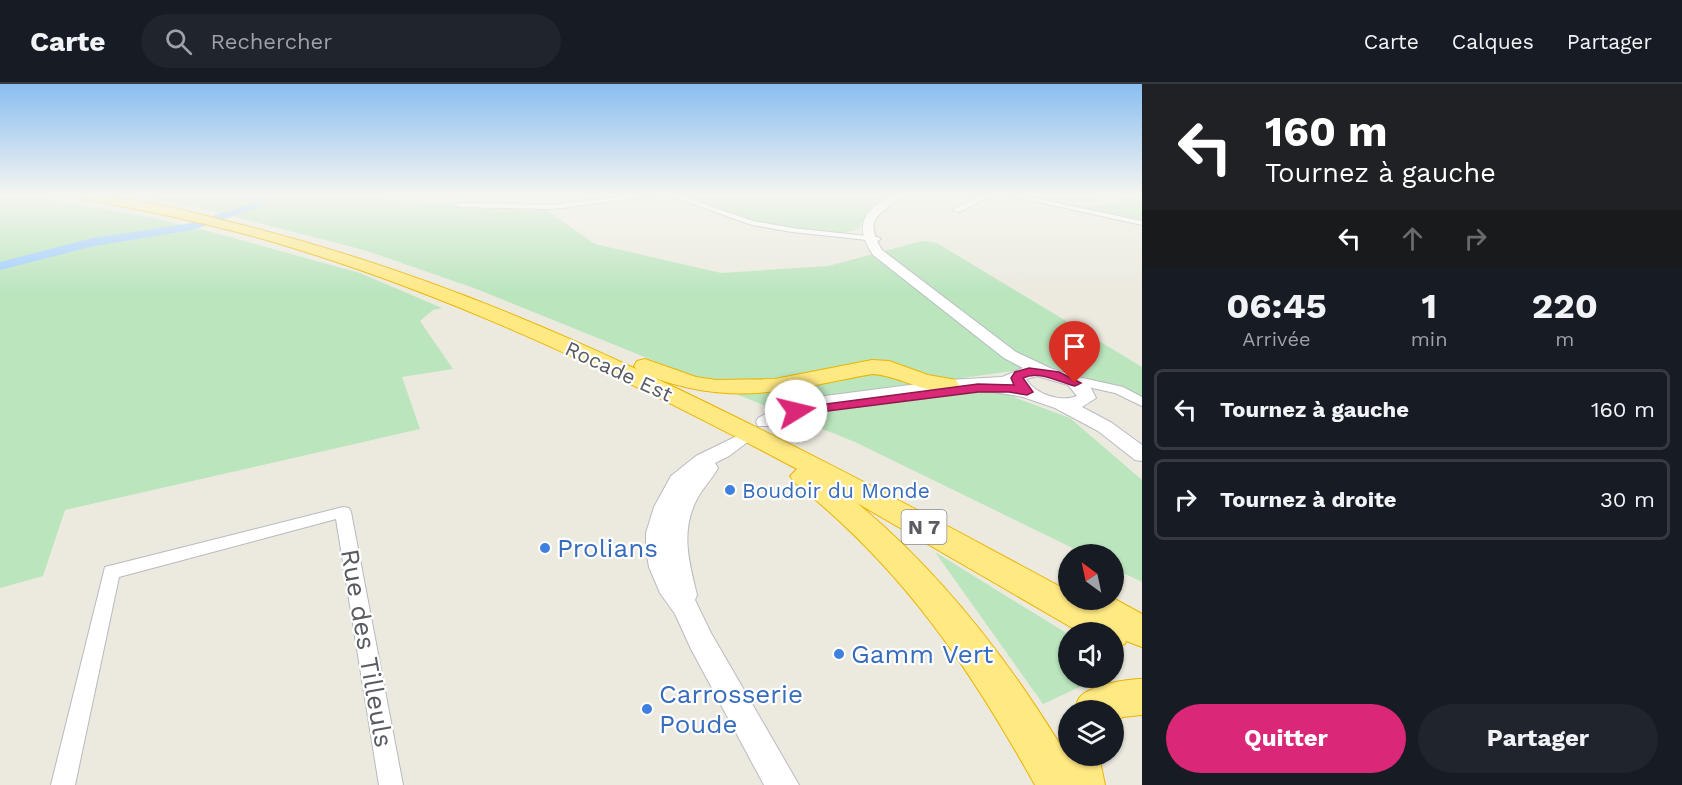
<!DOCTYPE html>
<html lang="fr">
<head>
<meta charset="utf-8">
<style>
  :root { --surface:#171b24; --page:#20242c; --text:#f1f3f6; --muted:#9ea1a6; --line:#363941; --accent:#db2777 }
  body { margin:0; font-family:"Work Sans",sans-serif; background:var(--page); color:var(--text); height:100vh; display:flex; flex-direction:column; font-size:22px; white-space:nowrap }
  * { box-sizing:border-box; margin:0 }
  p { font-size:20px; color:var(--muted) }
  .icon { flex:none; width:33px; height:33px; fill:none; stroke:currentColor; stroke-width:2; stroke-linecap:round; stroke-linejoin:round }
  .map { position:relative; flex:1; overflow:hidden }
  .details { display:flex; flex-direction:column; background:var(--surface); width:540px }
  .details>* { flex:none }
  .banner { background:#202124; color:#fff; overflow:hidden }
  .needle { width:39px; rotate:327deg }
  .controls { position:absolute; left:1058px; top:460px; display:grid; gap:12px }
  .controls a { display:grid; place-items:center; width:66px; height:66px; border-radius:50%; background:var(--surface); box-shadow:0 2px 4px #0004; font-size:30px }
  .pin { position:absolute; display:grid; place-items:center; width:51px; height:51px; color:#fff; margin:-62px -26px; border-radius:50% 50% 50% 0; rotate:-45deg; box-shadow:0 0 6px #0007 }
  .pin .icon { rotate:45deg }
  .me { position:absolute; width:66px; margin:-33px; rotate:81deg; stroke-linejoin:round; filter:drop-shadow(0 0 4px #0008) }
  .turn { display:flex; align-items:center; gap:21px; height:126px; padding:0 24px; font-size:27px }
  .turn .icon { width:78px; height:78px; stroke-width:2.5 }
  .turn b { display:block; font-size:42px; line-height:51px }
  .lanes { display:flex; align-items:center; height:57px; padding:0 24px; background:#0003; justify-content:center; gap:30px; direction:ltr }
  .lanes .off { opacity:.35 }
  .eta { display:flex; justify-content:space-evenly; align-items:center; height:102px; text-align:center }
  .eta b { font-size:36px; font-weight:700; line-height:42px }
  .button { display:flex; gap:12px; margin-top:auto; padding:12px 24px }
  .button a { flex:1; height:69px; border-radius:36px; background:var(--accent); color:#fff; font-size:24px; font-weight:700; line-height:69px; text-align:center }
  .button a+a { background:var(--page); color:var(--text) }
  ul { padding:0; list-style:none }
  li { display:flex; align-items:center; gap:18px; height:81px; margin:0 12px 9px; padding:0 12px; border:3px solid var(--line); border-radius:9px }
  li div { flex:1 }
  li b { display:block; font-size:22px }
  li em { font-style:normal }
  header { display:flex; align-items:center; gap:36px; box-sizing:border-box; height:84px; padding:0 30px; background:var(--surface); border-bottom:2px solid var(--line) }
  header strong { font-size:28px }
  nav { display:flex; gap:33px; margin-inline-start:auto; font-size:21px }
  .search { width:420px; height:54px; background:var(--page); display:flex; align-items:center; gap:15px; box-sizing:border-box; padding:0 21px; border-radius:33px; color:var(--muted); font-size:22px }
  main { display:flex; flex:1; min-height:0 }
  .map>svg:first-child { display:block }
  .green { fill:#bae5bd }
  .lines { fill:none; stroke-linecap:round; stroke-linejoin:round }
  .river { fill:#9cccff; fill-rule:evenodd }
  .street-casing { stroke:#b7b9bf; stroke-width:2 }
  .secondary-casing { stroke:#b8bbc2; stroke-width:2 }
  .highway-casing { stroke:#ebb400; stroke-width:2 }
  .street { fill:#fff; fill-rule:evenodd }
  .secondary { fill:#fff; fill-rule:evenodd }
  .highway { fill:#ffe983; fill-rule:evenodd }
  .route { fill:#db2777; stroke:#8e194d; stroke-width:1.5 }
  .shop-dot { fill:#3f7fe0; stroke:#fff; stroke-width:2 }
  .labels { text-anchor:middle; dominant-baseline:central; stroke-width:4.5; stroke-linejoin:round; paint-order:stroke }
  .shield { fill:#fff; stroke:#8a8c90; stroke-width:1.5 }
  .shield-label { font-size:20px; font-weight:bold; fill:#585b61 }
  .street-label { font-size:21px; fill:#585b61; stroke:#fff }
  .shop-label { font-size:21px; fill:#366cbe; stroke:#fff; text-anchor:start }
  .near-shop-label { font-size:26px; fill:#366cbe; stroke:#fff; text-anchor:start }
  .near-street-label { font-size:26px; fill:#585b61; stroke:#fff }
</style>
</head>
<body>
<header>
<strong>Carte</strong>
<div class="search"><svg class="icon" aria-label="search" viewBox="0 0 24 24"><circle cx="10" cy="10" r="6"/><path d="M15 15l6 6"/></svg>Rechercher</div>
<nav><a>Carte</a><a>Calques</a><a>Partager</a></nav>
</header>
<main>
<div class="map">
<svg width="1142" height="701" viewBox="0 0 1142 701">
  <rect width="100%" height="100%" fill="#eceadf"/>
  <g class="green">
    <path d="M0,112H28L155,134L219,150L360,189L442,224L433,226L420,237L453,285L402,293L420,345L65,426L43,492L0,504Z"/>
    <path d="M140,112H384L380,116L545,125L595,160L721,189L828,182L922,157L937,159L1142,283V312L1048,282L962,294L1070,334L1142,396V498L1113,484V471H1087L855,358L474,204L364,166L205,125Z"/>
    <path d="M679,112H889C873,120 865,128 859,145C813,159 723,129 679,112Z"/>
    <path d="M1021,112L1101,113L1088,119L1061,117C1082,123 1102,124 1122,117L1118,114L1142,112V137Z"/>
    <path d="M935,468L1068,550V594H1099L1043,620Z"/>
  </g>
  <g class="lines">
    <path class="river" d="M276,112H292L192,146L94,162L0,186V178L93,154L186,140Z"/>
    <defs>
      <g id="street">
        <path d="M629,112H651L553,125L460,123L456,121L460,119L553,121Z"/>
        <path d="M671,112H681L753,137L792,144L877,153L881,155L877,157L792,148L752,141Z"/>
        <path d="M980,112H991L959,128L952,126Z"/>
        <path d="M1011,112H1024L1142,137V141Z"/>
        <path d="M1069,291L1123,303L1142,313V322L1115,309L1065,298L1063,295L1065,292Z"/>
        <path d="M343,423L349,424L351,428L403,701H379L336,435L119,493L75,701H51L105,483Z"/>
      </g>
      <g id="secondary">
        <path d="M889,112H901C879,133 863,133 882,166L1016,268L1050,284L1080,294L1091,304L1096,314L1082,323L1112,339L1142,361V377L1135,376L1098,347L1055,324L1023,313L989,307L987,304L948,306L804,325L772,342H758L756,338L758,334L786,319L802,315L948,296L1002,293L1023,284L1004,274L873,171C854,141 862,130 889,112ZM1037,292L1068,301L1077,312C1061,319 1035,310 1026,295Z"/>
        <path d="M739,351L746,353L749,357L729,372L715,379L718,384C712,395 703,404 697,415C680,448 689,477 697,511L695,516L711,549L799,701H764L691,565L675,530L660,509L649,483L646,466V449L654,423L671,392L696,372Z"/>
      </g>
      <g id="highway">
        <path d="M84,112C132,112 180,125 226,137C367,171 505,223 636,285L634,282L637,277L645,275L696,293L716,296L775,295L872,276L889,277L928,291L956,296L959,301L956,306C927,313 900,291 872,290C791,305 735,323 655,294C795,360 932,433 1068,507V516L1113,514L1142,530V563L1126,557L1125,560L1113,564V549H1081L857,419C939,487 1005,571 1061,662L1063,657L1068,655V672H1099L1105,701H1035C968,581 903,485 794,398L790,392L797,385C626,294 450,209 263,155C206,139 148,127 90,116Z"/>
        <path d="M1142,595V631L1123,633L1113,637V627H1074C1076,623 1077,616 1080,613C1091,601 1126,595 1142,595Z"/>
      </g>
    </defs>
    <use href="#street" class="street-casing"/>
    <use href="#secondary" class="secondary-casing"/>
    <use href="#highway" class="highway-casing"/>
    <use href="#street" class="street"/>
    <use href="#secondary" class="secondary"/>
    <use href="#highway" class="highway"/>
  </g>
  <linearGradient id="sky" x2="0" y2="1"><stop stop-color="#89bef1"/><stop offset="0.53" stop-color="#f6f6f1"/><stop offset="1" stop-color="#f6f6f1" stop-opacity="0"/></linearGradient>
  <rect width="1142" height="210" fill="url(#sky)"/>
  <path class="route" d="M1029,284L1059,288L1081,299L1075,302C1059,298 1039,286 1023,294L1033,308L1027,311L1009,308H978L796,331L790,327L796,324L978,300L1014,301L1011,294L1015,288Z"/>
  <g class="shop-dot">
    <circle cx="730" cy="406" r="6"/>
    <circle cx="545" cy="464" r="6"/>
    <circle cx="839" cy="570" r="6"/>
    <circle cx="647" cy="625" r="6"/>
  </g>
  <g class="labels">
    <rect class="shield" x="901.5" y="426" width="45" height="34" rx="4.5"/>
    <g class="shield-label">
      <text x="924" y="443">N 7</text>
    </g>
    <g class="street-label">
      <text transform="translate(619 287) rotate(25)">Rocade Est</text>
    </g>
    <g class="shop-label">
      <text x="742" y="406">Boudoir du Monde</text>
    </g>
    <g class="near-shop-label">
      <text x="557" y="464">Prolians</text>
      <text x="851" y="570">Gamm Vert</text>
      <text x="659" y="610">Carrosserie<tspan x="659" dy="30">Poude</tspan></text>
    </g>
    <g class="near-street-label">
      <text transform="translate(367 564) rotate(80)">Rue des Tilleuls</text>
    </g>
  </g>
</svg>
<div class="controls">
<a><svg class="needle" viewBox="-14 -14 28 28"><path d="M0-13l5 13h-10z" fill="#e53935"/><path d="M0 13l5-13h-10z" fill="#9ea1a6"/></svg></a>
<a><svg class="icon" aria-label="sound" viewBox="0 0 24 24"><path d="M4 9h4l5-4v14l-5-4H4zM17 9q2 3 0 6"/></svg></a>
<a><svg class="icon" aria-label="layers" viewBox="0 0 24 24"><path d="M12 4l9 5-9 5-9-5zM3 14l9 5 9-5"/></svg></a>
</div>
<div class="pin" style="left:1075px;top:299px;background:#d93025"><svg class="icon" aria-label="arrive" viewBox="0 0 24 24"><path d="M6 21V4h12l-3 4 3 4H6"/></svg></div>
<svg class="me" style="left:796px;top:327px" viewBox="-20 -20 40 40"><circle r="19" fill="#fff"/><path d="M0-13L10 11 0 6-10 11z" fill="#db2777"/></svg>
</div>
<section class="details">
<div class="banner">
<div class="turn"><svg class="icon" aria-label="left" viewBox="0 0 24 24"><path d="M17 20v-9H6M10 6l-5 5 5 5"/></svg><div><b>160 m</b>Tournez à gauche</div></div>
<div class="lanes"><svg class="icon" aria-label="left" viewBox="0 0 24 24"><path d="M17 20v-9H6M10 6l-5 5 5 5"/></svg><svg class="icon off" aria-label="ahead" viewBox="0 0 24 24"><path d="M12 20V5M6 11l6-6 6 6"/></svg><svg class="icon off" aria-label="right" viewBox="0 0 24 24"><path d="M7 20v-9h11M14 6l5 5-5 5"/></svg></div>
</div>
<div class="eta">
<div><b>06:45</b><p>Arrivée</p></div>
<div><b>1</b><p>min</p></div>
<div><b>220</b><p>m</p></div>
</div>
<ul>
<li><svg class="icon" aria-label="left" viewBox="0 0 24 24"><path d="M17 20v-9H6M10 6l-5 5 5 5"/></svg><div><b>Tournez à gauche</b></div><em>160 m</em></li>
<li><svg class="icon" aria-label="right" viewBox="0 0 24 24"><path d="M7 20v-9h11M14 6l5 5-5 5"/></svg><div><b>Tournez à droite</b></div><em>30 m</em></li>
</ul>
<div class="button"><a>Quitter</a><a>Partager</a></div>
</section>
</main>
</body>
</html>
